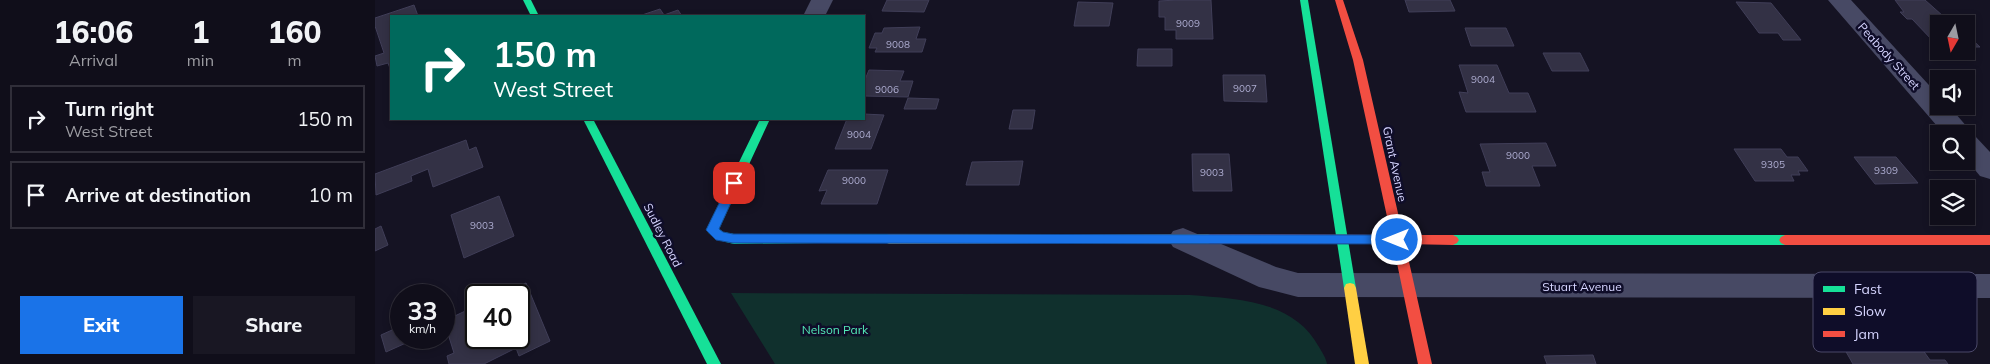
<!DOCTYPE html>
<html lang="en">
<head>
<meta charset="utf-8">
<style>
  :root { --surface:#100e1a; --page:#191723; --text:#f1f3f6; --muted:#9c9ca2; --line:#302e39; --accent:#1a73e8 }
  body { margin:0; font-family:Mulish,sans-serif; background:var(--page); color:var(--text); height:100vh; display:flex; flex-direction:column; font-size:19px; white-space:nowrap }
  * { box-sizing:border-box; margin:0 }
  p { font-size:16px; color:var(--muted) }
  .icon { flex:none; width:28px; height:28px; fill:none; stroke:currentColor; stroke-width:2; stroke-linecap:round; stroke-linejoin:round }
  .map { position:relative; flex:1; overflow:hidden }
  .sheet { display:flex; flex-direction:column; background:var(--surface); width:375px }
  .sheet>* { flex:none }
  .hud { position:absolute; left:15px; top:15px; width:475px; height:105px; border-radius:0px; box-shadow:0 2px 8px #0003,0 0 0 1px var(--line); background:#00695c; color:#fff; overflow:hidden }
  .needle { width:32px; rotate:189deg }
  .tools { position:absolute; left:1555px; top:15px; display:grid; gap:10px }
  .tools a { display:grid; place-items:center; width:45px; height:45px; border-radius:0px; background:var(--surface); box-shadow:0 2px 8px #0003,0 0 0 1px var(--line); font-size:25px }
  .speed { position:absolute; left:15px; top:284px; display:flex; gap:10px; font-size:25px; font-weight:700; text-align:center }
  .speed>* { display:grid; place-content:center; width:65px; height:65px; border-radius:50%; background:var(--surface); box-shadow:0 2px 8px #0003,0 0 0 1px var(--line); line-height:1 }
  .speed small { font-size:12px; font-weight:400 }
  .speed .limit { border:2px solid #111; border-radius:8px; background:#fff; color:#111 }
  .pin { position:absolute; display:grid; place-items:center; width:42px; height:42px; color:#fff; margin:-21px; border-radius:10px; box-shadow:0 2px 8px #0006 }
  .me { position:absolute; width:55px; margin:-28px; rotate:270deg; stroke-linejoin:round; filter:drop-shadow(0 0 4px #0008) }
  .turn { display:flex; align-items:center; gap:18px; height:105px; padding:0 20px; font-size:22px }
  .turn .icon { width:65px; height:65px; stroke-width:2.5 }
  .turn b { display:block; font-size:35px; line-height:42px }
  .eta { display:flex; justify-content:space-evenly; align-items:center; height:85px; text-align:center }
  .eta b { font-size:30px; font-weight:800; line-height:35px }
  .action { display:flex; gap:10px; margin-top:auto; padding:10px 20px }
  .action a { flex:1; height:58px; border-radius:0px; background:var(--accent); color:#fff; font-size:20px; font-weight:800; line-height:58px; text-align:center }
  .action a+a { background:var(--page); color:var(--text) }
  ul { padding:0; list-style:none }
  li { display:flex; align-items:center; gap:15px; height:68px; margin:0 10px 8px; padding:0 10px; border:2px solid var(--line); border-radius:0px }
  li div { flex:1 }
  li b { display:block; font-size:19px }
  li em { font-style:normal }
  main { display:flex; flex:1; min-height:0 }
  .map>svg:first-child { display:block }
  .green { fill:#10302d }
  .building { fill:#333145; stroke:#403e58 }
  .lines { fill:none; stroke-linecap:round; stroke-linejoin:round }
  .street { fill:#474964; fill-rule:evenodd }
  .fast { fill:#16e098; fill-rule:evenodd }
  .slow { fill:#ffcf43; fill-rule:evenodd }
  .jam { fill:#f24e42; fill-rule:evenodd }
  .route { fill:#1a73e8; stroke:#114b97 }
  .labels { text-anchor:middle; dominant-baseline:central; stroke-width:5; stroke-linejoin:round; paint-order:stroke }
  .number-label { font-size:10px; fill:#adacd0 }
  .street-label { font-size:12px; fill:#d6d5ff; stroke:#0f0d29 }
  .park-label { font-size:12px; fill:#54ecb9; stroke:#0f0d29 }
  .key { fill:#0f0d29; stroke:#4b4969; stroke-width:1 }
  .key-label { font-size:14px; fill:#d6d5ff }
</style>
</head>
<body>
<main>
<section class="sheet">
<div class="eta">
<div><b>16:06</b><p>Arrival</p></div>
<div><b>1</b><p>min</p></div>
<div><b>160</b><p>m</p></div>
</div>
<ul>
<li><svg class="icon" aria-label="right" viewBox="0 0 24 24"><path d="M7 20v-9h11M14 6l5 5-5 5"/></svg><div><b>Turn right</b><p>West Street</p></div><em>150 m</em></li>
<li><svg class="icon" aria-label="arrive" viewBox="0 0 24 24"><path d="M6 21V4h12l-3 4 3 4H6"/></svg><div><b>Arrive at destination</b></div><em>10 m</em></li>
</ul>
<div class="action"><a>Exit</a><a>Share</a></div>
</section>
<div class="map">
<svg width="1615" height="364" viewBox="0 0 1615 364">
  <rect width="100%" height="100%" fill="#151323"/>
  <path class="green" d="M356,293L815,295C862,299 919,300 944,347C947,352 951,358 952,364H400Z"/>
  <g class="building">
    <path d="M512,0H554L549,12L507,11Z"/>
    <path d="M802,0H836L838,39H801V30H790V17H784V1Z"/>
    <path d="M1030,0H1075L1080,11L1034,12Z"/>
    <path d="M1520,0H1550L1577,24H1564V42H1559L1537,19H1532L1525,12H1529Z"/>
    <path d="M703,2L738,3L734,26H699Z"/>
    <path d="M1361,2L1396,3L1426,40H1408L1403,33H1384Z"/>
    <path d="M39,5L43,16H16V71L13,63L2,66L0,56L9,53L0,26V18Z"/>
    <path d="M285,9L289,15L303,10L307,16H264Z"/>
    <path d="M545,27L541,39H551L547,52H500L502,48H494L500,33H507L509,28Z"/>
    <path d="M1090,28H1131L1139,46H1096Z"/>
    <path d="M1591,34L1605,47H1591Z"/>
    <path d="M763,49H797V66H762Z"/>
    <path d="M1168,53H1205L1214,71H1177Z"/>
    <path d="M1084,65H1122L1134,93H1153L1161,112H1091L1084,92L1093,93Z"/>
    <path d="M494,70L529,71L525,81H538L533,97L489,96V82Z"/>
    <path d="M848,75H890L892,102L849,101Z"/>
    <path d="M533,98L564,99L561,109H529Z"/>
    <path d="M638,110H660L657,129H634Z"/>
    <path d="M489,114L509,115L496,149H460L472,119H489Z"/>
    <path d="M91,140L94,150L101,147L108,167L58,187L53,169L36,176L37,181L1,195L0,174Z"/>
    <path d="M1171,143L1181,166H1157L1165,186H1111L1107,172H1115L1105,144Z"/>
    <path d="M1359,149H1406L1412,157H1423L1433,171H1423L1425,175H1416L1419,181H1380Z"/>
    <path d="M817,154H854L857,191H818Z"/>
    <path d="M1479,157H1521L1543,183L1500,184Z"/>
    <path d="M648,161L644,185H591L597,162Z"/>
    <path d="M453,170H513L502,204H446L452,190L444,191Z"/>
    <path d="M124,196L139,236L89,258L76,215Z"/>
    <path d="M6,226L13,245L0,251V229Z"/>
    <path d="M151,283L175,341L144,356L141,348L109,364H74L72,356L79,353L69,321L101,306V338H144V295H125Z"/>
    <path d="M26,326V338H42L11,352L6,335Z"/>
    <path d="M1547,349L1555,360H1570L1573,364H1478L1470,350Z"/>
    <path d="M1218,355L1221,364H1172L1169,356Z"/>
  </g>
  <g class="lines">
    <g class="street">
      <path d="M436,0H458L450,16H428Z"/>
      <path d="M1453,0H1476L1564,96V106H1574L1593,128L1597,135L1600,136L1615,152V179L1605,176L1591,159V134H1569Z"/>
      <path d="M808,228L901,267L923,273L1615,274V298L923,297L884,287L798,247L793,239L798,231Z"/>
    </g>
    <g class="fast">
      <path d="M148,0H156L164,16H156Z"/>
      <path d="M925,0H933L981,288L979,292L975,293L971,292L969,288Z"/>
      <path d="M208,119H218L346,364H332Z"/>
      <path d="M385,119H395L344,229L348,232L359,234H514L518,236L520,239L518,242L359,244C348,241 338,240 331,230Z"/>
      <path d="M1078,235H1410L1414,237L1416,240L1414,243L1410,245H1078L1074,243L1072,240L1074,237Z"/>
    </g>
    <g class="slow">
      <path d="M514,234H835L839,236L841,239L839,242L835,244H514L510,242L508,239L510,236Z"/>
      <path d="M975,283L979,284L981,288L994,364H980L969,288L971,284Z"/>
    </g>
    <g class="jam">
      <path d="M960,0H968L988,60L1028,235H1078L1082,237L1084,240L1082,243L1078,245L1030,244L1057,364H1043L1018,244H835L831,242L829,239L831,236L835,234L1016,235L978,60Z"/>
      <path d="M1410,235H1615V245H1410L1406,243L1404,240L1406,237Z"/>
    </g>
  </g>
  <path class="route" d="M359,179L365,183L344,229L348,232L358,234L1022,235L1027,236L1028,240L1027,243L1022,244L358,243L341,240L331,230L354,183Z"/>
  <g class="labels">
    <g class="number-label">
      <text x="813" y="23">9009</text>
      <text x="523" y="44">9008</text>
      <text x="1108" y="79">9004</text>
      <text x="870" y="88">9007</text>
      <text x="512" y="89">9006</text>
      <text x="484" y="134">9004</text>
      <text x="1143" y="155">9000</text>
      <text x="1398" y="164">9305</text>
      <text x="1511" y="170">9309</text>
      <text x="837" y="172">9003</text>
      <text x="479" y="180">9000</text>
      <text x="107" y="225">9003</text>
    </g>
    <g class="street-label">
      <text transform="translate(1514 56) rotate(48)">Peabody Street</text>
      <text transform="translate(1020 164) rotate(78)">Grant Avenue</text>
      <text transform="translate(288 235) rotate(63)">Sudley Road</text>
      <text x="1207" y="286">Stuart Avenue</text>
    </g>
    <g class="park-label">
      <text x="460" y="329">Nelson Park</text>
    </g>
  </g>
  <rect x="1438" y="272" width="164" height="80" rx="8" class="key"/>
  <rect x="1448" y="286" width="22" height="6" fill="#16e098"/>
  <rect x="1448" y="308" width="22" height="7" fill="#ffcf43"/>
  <rect x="1448" y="331" width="22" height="6" fill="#f24e42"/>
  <g class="key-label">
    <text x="1479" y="294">Fast</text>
    <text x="1479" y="316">Slow</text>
    <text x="1479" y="339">Jam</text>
  </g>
</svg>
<div class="tools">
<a><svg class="needle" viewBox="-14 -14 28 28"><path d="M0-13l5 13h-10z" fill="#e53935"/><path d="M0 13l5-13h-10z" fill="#9c9ca2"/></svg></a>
<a><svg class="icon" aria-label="sound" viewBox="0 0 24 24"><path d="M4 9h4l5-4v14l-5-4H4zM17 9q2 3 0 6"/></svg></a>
<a><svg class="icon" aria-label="search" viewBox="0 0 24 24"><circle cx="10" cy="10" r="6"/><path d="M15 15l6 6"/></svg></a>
<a><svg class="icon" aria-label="layers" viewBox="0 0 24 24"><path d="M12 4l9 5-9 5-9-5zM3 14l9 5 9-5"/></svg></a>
</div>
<div class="speed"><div>33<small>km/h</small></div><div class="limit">40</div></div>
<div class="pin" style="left:359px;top:183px;background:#d93025"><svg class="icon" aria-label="arrive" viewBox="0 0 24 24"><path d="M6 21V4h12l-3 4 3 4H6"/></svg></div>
<svg class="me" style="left:1022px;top:240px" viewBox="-20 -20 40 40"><circle r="17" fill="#1a73e8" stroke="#fff" stroke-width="3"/><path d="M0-11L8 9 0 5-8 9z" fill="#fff"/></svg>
<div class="hud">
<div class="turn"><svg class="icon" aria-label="right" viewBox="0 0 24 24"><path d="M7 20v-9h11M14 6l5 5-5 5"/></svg><div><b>150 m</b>West Street</div></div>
</div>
</div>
</main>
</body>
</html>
